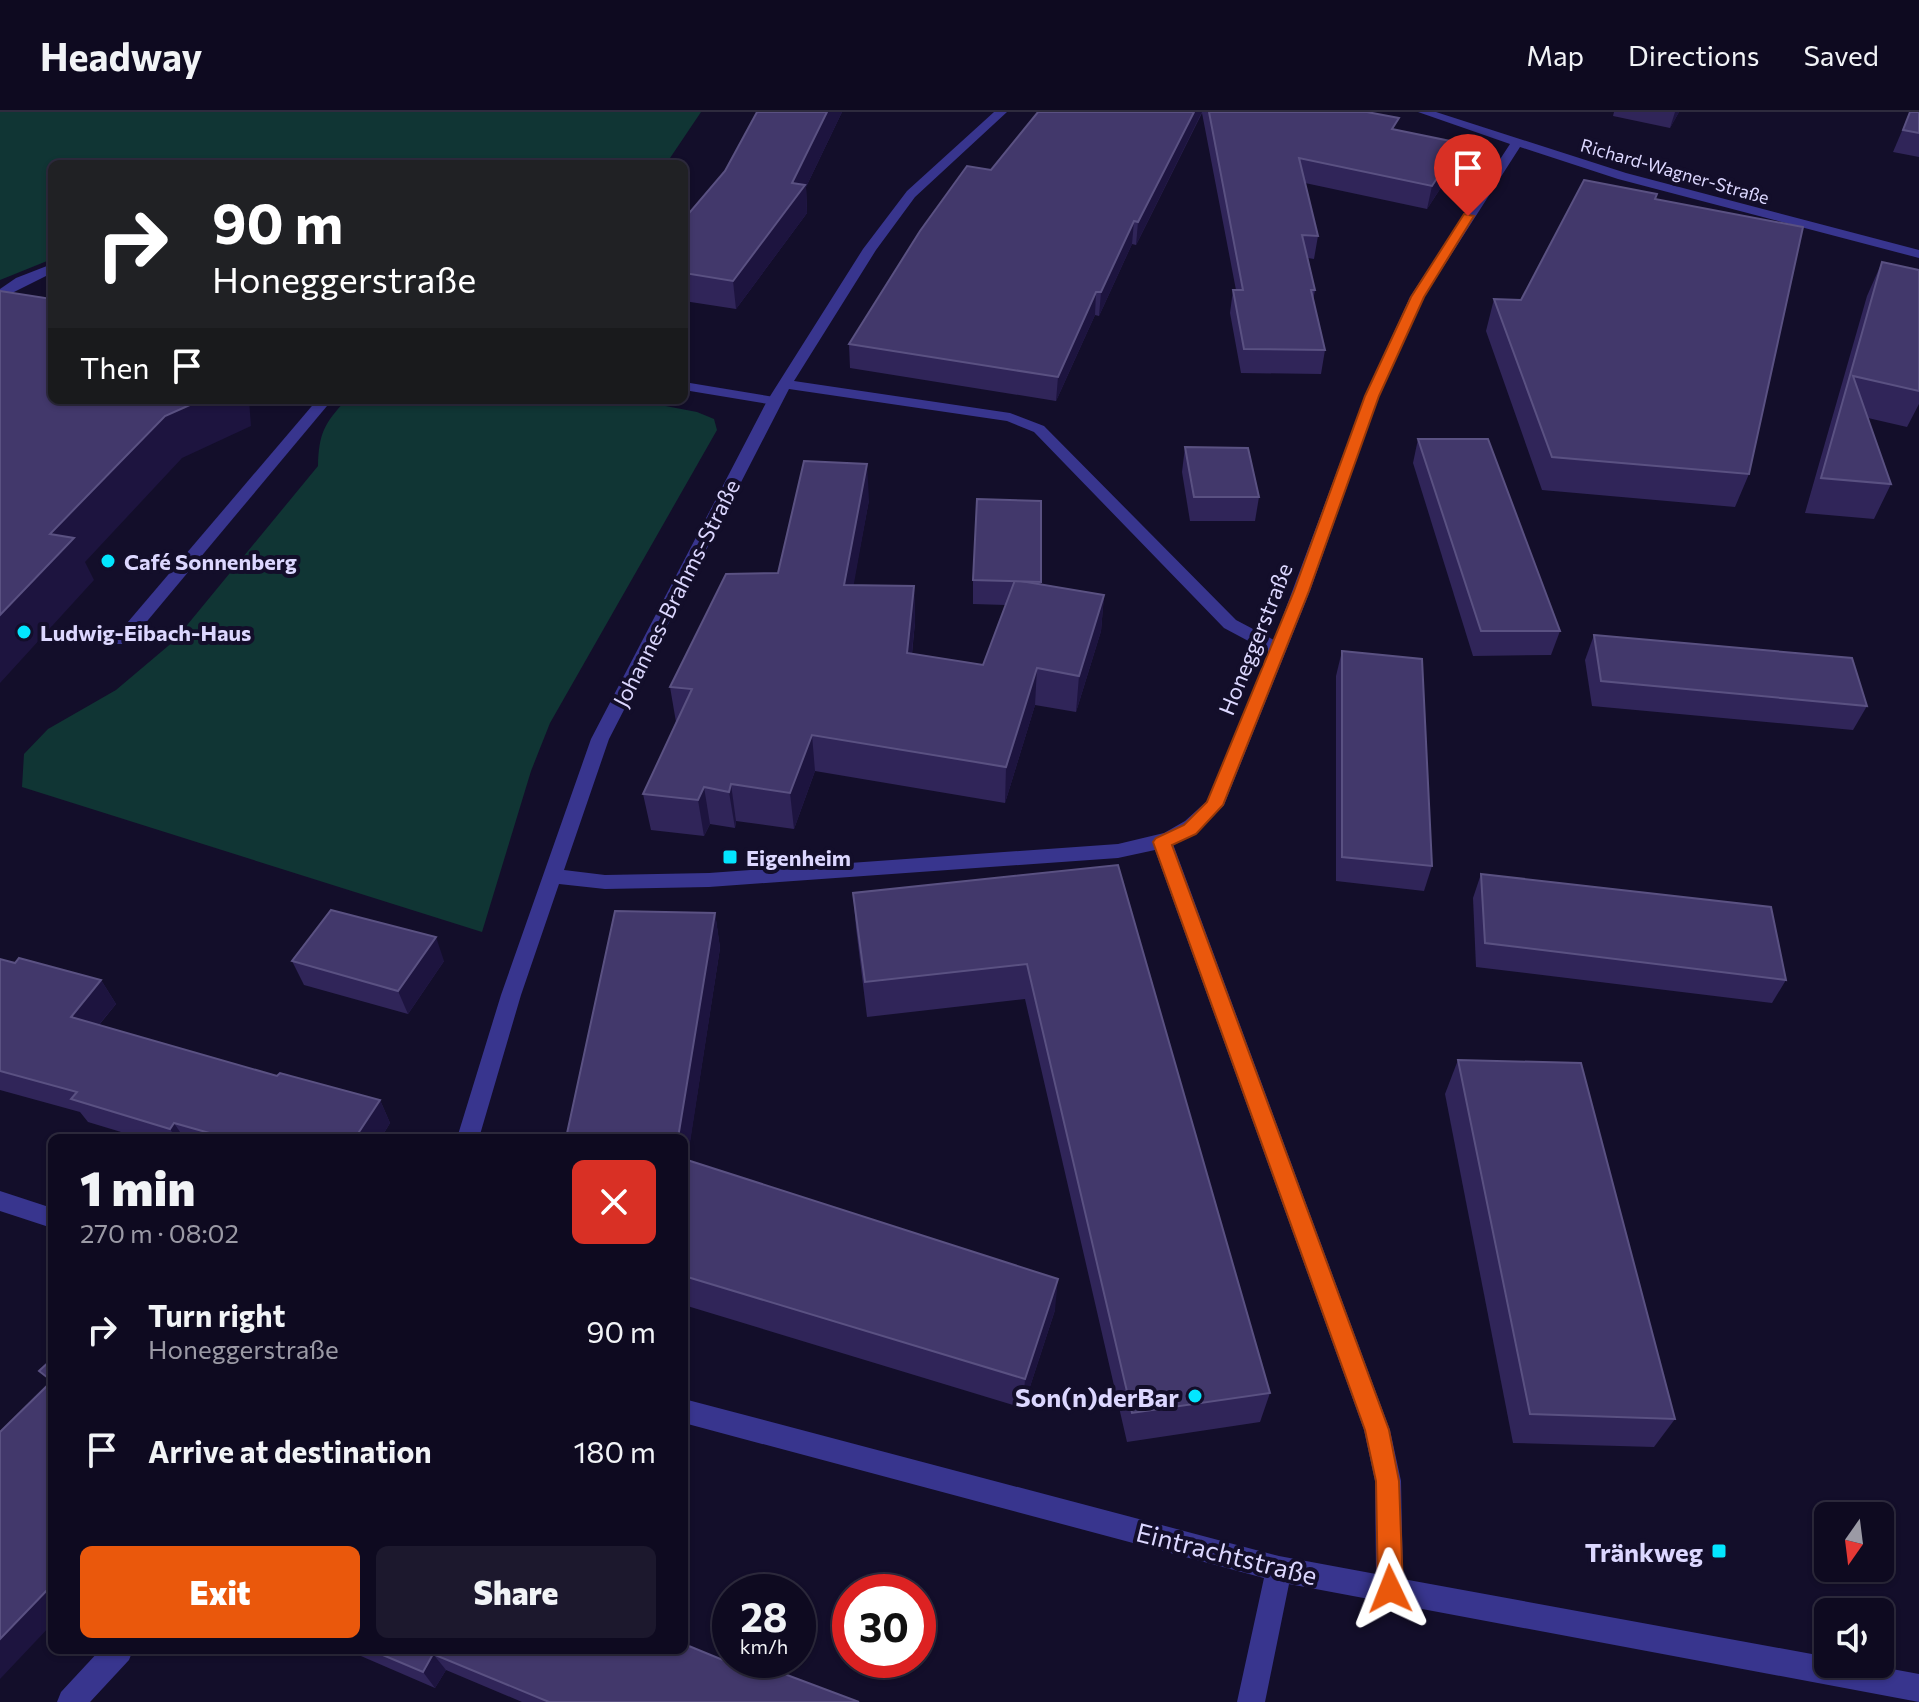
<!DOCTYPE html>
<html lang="en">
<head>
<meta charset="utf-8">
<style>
  :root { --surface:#0e0a20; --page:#1c182d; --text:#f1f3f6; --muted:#9b9aa5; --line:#2e2b3e; --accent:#ea580c }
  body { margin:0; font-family:Commissioner,sans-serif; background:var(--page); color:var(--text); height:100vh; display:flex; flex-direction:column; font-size:30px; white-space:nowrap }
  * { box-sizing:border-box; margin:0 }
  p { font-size:26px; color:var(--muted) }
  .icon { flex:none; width:44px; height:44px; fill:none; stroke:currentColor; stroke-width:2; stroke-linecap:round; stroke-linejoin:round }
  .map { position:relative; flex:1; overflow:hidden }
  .details { position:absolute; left:48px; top:1022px; width:640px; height:520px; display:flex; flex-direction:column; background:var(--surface); border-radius:12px; box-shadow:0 2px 6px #0004,0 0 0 2px var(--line) }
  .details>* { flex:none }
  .banner { position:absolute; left:48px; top:48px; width:640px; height:244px; border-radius:12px; box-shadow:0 2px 6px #0004,0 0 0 2px var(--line); background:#202124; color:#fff; overflow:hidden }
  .needle { width:52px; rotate:194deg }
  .controls { position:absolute; left:1814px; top:1390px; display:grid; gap:16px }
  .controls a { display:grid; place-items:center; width:80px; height:80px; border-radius:12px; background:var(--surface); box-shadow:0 2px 6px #0004,0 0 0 2px var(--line); font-size:40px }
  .speed { position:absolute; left:712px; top:1462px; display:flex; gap:16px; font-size:40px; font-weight:700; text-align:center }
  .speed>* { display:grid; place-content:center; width:104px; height:104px; border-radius:50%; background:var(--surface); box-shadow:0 2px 6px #0004,0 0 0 2px var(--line); line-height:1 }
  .speed small { font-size:20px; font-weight:400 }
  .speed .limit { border:12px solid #d22; background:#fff; color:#111 }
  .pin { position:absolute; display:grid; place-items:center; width:68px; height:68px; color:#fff; margin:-82px -34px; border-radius:50% 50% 50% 0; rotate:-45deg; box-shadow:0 0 8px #0007 }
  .pin .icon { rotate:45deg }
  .me { position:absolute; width:88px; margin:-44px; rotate:358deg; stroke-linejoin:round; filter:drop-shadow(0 0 6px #0008) }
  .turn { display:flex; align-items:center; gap:28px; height:168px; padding:0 32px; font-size:36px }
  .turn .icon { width:104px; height:104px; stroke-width:2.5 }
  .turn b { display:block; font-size:56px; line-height:68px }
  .then { display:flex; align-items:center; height:76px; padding:0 32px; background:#0003; gap:16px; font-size:30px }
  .round { display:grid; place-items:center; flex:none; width:84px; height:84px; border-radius:12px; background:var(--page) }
  .summary { display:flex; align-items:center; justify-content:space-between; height:136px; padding:0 32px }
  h1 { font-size:48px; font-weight:800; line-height:60px }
  .action { display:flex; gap:16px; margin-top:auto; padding:16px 32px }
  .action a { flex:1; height:92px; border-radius:12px; background:var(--accent); color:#fff; font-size:32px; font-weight:800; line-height:92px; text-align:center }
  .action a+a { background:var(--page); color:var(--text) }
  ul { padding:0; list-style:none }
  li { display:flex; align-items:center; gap:24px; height:120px; padding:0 32px }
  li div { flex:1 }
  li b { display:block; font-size:30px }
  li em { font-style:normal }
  header { display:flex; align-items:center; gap:48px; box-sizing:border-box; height:112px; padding:0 40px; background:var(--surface); border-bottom:2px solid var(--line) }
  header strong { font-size:38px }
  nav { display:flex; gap:44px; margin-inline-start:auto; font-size:28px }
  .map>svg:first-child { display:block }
  .green { fill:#103534 }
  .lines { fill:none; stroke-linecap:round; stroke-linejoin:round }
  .service { fill:#38358e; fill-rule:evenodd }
  .minor { fill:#38358e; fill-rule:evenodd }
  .wall { fill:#302559 }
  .shaded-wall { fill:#1d143f }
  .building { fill:#42386b; stroke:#5a5182; stroke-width:2 }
  .route { fill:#ea580c; stroke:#983908; stroke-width:2 }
  .poi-dot { fill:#03e6ff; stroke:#130e2a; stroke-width:3 }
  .labels { text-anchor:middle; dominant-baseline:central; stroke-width:8; stroke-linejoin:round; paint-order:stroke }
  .far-street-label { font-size:18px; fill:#dcd7ff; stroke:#130e2a }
  .poi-label { font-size:22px; font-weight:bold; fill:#dcd7ff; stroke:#130e2a; text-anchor:start }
  .street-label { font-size:22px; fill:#dcd7ff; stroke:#130e2a }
  .near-poi-label { font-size:26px; font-weight:bold; fill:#dcd7ff; stroke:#130e2a; text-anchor:end }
  .near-street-label { font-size:26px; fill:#dcd7ff; stroke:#130e2a }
</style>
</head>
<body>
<header>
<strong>Headway</strong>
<nav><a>Map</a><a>Directions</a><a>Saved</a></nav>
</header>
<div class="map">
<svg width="1919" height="1590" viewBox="0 0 1919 1590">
  <rect width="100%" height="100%" fill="#130e2a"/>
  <g class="green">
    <path d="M0,0H701L666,52H52V147L0,168Z"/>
    <path d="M346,288H634L697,300L714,307L717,318L550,611L531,659L482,820L22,675L24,642L48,617L116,578L174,529L318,354C319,321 324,312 346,288Z"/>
  </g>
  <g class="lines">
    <g class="service">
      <path d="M52,152V161L0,187V177L16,166Z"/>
      <path d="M684,270L774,285L781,289L774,293L684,278Z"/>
      <path d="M317,288H332L128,532H116L113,528L116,524Z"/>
    </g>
    <g class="minor">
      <path d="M994,0H1007L915,85L876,138L794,269L1010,301L1044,314L1236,508L1274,528L1365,284L1410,185L1510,32L1418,0H1436L1626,61L1919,138V146L1618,67L1520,35L1424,185L1379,284L1310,479L1224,693L1198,719L1173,732L1390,1318L1401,1369L1403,1467L1828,1545V1552H1865L1919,1562V1590L1289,1472L1265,1590H1237L1264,1466L684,1311V1287L1279,1444L1376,1462L1375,1369L1364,1318L1155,738L1118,746L709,775L605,777L559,772L521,883L479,1026H457L501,883L591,627L767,289L863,137L907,79ZM789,277L1007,309L1034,320L1224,516L1269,540L1207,689L1185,709L1164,721L1118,732L709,761L605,763L564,758L609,627Z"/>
      <path d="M0,1079L52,1096V1116L0,1099Z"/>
      <path d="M100,1538H133L129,1548L90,1590H57L61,1580Z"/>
    </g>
  </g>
  <g class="wall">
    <path d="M757,0H842L806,75L807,101L736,197L684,189V107L725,59Z"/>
    <path d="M1038,0H1367L1455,54L1427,97L1305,71L1318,124L1314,147L1308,146L1315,178L1313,189L1325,238L1321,262L1241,261L1230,201L1233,178H1236L1202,1L1136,133L1132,132L1099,204L1095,203L1056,289L850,256L849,232Z"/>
    <path d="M1614,0H1679L1670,16L1613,4Z"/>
    <path d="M1910,0H1919V45L1893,40Z"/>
    <path d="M1655,87L1749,362L1735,395L1542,378L1486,219L1494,187L1521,188Z"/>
    <path d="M1882,150L1919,158V292L1907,315L1868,306L1891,372L1874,407L1805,401L1867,184Z"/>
    <path d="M1418,327L1560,519L1551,543L1473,544L1413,351Z"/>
    <path d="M1185,335L1259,385L1255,409H1190L1182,360Z"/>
    <path d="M869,388L853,473L914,474L915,510L912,542L983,553L1006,493L973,492V468L1041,389V472L1104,483L1101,519L1076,600L1035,593L1005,691L815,659L794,717L736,709L735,716L710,712L704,724L651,718L643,682L676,610L670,575L778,461Z"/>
    <path d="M1594,523L1867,594L1853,618L1592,594L1585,548Z"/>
    <path d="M1342,539L1432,754L1424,779L1336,769V564Z"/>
    <path d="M1118,753L1270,1281L1260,1310L1127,1330L1025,887L867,905L856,816L853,781Z"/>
    <path d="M1481,762L1786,868L1772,891L1476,855L1473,786Z"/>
    <path d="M715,801L720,836L687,1048L1055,1198L1023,1296L684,1193V1026Z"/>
    <path d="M0,847L15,851L101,868L116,892L99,913L277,964L380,988L390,1011L381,1026H141L88,1010L80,1000L0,978Z"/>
    <path d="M292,849H444L408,902L304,873Z"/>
    <path d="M1458,948L1675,1307L1654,1335L1513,1331L1445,982Z"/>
    <path d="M347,1538H684L752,1560L859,1590H522L446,1558L435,1576Z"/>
  </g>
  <g class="shaded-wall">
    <path d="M827,0H842L806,75L807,101L736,197L733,169Z"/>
    <path d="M1194,0H1202L1136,133L1138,110Z"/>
    <path d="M1675,0H1679L1670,16Z"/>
    <path d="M1460,31L1455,54L1427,97L1432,74Z"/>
    <path d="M1134,109L1132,132L1099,204L1101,180Z"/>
    <path d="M1096,180L1095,203L1056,289L1058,265Z"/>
    <path d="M201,288H249L251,314L182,346L85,450L94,468L0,571V503L50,422L165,304Z"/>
    <path d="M867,352L869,388L847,510L844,473Z"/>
    <path d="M914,474L915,510L908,577L907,541Z"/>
    <path d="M1104,483L1101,519L1076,600L1079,564Z"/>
    <path d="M1037,556L1035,593L1005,691L1006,655Z"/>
    <path d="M812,623L815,659L794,717L790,681Z"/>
    <path d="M731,672L736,709L735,716L729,680Z"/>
    <path d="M704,675L710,712L704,724L698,688Z"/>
    <path d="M715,801L720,836L684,1070V1026H678Z"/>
    <path d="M436,825L444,849L408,902L398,879Z"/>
    <path d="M101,868L116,892L86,928L71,905Z"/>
    <path d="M380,988L390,1011L381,1026H355Z"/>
    <path d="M174,1011L184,1026H176L170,1017Z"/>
    <path d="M1058,1167L1055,1198L1023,1296L1025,1267Z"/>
    <path d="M52,1473V1512L0,1567V1527Z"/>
    <path d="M433,1542L446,1558L435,1576L423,1560Z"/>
  </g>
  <g class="building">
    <path d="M757,0H827L792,71L805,73L733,169L684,161V107L725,59Z"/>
    <path d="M1038,0H1194L1138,110L1134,109L1101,180H1096L1058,265L849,232L920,119L967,54L991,58Z"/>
    <path d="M1209,0H1367L1399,6L1392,17L1460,31L1432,74L1299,46L1318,124L1302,123L1315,178H1311L1325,238L1244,237L1233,178H1243Z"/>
    <path d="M1910,0H1919V21L1903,18Z"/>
    <path d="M1584,68L1657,82L1655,87L1803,115L1749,362L1552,345L1494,187L1521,188Z"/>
    <path d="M1882,150L1919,158V279L1853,264L1891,372L1821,366Z"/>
    <path d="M0,179L52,187V288H201L165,304L50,422L74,426L0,503Z"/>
    <path d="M1418,327H1488L1560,519H1481Z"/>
    <path d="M1185,335L1248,336L1259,385H1194Z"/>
    <path d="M804,349L867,352L844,473L914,474L907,541L983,553L1015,468L1104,483L1079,564L1037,556L1006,655L812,623L790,681L731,672L729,680L704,675L698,688L643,682L692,577L670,575L726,462L778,461Z"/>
    <path d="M977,387L1041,389V470L973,468Z"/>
    <path d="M1594,523L1852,546L1867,594L1601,569Z"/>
    <path d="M1342,539L1422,547L1432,754L1342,745Z"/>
    <path d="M1118,753L1270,1281L1132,1301L1027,852L865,870L853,781Z"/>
    <path d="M1481,762L1771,795L1786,868L1485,831Z"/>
    <path d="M331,798L436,825L398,879L292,849Z"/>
    <path d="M615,799L715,801L678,1026H566Z"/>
    <path d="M19,846L101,868L71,905L277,964L280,961L380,988L355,1026H227L174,1011L170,1017L71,987L77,980L0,959V847L15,851Z"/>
    <path d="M1458,948L1581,951L1675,1307L1530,1302Z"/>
    <path d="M684,1047L1058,1167L1025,1267L684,1164Z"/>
    <path d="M52,1247V1269L39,1259Z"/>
    <path d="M52,1269V1473L0,1527V1320Z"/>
    <path d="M684,1532L752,1560L755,1551L859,1590H549L433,1542L423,1560L371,1538H684Z"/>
  </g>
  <path class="route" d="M1464,102L1474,104L1424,185L1379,284L1309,479L1223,693L1196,722L1172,733L1389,1318L1399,1369L1403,1477L1399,1486L1390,1489L1382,1486L1378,1477L1376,1369L1365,1318L1153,730L1156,726L1184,713L1207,690L1294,479L1365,284L1411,185Z"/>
  <g class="poi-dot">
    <circle cx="108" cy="449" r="8"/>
    <circle cx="24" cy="520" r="8"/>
    <rect x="722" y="737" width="16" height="16" rx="4"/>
    <circle cx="1195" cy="1284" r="8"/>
    <rect x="1711" y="1431" width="16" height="16" rx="4"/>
  </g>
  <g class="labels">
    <g class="far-street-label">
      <text transform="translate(1675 59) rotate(16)">Richard-Wagner-Straße</text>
    </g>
    <g class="poi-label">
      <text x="124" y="449">Café Sonnenberg</text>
      <text x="40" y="520">Ludwig-Eibach-Haus</text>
      <text x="746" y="745">Eigenheim</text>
    </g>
    <g class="street-label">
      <text transform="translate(676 481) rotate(-63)">Johannes-Brahms-Straße</text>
      <text transform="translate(1255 527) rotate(-68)">Honeggerstraße</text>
    </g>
    <g class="near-poi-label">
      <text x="1179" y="1284">Son(n)derBar</text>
      <text x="1703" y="1439">Tränkweg</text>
    </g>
    <g class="near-street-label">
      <text transform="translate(1227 1441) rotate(14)">Eintrachtstraße</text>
    </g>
  </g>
</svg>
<div class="controls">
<a><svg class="needle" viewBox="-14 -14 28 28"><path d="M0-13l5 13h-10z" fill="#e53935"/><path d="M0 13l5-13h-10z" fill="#9b9aa5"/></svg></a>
<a><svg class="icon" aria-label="sound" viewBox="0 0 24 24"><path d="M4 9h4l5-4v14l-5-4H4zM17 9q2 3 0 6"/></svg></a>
</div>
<div class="speed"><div>28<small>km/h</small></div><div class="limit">30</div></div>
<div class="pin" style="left:1468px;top:104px;background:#d93025"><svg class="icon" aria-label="arrive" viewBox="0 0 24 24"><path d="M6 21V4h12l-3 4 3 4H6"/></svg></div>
<svg class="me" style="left:1390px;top:1477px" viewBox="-20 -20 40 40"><path d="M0-17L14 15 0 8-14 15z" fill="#ea580c" stroke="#fff" stroke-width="4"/></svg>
<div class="banner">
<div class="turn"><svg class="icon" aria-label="right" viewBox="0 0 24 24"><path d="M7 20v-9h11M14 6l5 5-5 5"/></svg><div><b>90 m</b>Honeggerstraße</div></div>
<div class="then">Then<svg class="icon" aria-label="arrive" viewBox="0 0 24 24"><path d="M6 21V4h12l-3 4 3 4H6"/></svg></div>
</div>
<section class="details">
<div class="summary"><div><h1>1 min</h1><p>270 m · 08:02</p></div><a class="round" style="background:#d93025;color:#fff"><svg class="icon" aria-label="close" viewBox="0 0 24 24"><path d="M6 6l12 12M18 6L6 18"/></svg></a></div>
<ul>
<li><svg class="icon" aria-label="right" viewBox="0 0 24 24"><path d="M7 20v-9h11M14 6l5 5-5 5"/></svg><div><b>Turn right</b><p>Honeggerstraße</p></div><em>90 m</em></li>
<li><svg class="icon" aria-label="arrive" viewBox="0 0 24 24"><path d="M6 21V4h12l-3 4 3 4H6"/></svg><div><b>Arrive at destination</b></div><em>180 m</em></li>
</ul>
<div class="action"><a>Exit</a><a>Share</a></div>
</section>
</div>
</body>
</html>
